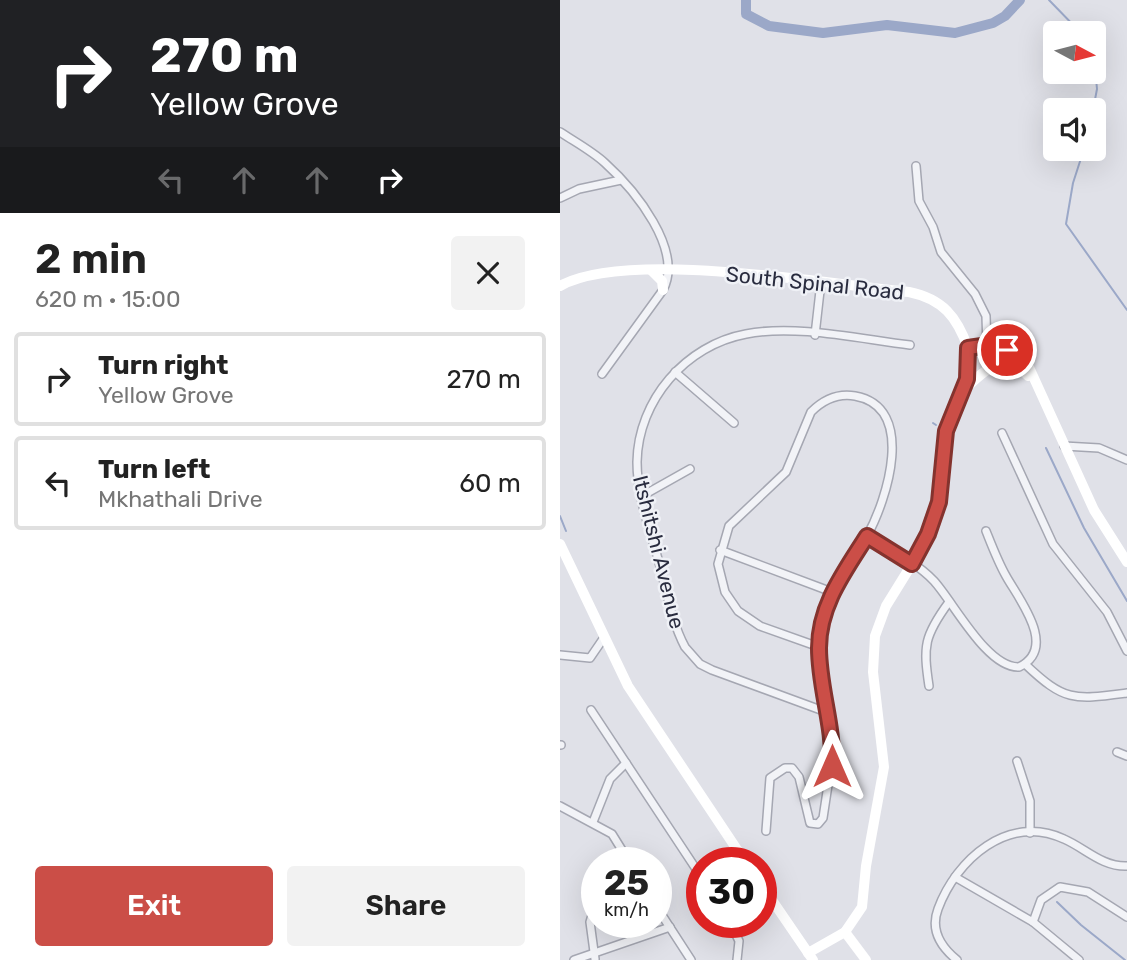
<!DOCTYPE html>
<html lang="en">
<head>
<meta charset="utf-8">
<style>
  :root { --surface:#fff; --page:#f2f2f2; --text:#222; --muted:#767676; --line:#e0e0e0; --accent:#cb4e47 }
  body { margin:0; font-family:Rubik,sans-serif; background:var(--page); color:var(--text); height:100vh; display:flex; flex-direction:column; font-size:26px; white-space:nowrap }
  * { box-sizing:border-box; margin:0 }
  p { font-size:23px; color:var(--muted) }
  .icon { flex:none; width:38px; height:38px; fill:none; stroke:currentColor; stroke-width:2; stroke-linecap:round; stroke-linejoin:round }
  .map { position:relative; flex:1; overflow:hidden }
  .side { display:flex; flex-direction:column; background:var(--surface); width:560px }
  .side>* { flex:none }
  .top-card { background:#202124; color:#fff; overflow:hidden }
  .needle { width:46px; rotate:97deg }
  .buttons { position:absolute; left:483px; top:21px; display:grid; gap:14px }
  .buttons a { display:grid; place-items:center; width:63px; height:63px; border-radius:7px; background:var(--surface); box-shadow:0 7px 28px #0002; font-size:35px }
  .speed { position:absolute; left:21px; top:847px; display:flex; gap:14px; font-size:35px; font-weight:700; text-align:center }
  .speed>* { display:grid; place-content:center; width:91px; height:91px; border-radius:50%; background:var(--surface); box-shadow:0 7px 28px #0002; line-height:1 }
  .speed small { font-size:18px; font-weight:400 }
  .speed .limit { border:10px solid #d22; background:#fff; color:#111 }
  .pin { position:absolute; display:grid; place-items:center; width:60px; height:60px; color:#fff; margin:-30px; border:4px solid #fff; border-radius:50%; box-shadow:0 2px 7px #0007 }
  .me { position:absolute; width:77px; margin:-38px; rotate:0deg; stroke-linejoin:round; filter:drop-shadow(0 0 5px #0008) }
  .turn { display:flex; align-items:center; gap:24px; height:147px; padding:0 35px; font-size:32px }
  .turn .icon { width:91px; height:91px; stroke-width:2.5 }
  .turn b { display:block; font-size:49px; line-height:60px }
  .lanes { display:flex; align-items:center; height:66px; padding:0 35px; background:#0003; justify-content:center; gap:35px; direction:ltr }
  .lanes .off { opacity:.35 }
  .round { display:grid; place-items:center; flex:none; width:74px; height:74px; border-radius:7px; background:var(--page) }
  .head { display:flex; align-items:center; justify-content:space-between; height:119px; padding:0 35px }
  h1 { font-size:42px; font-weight:600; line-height:52px }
  .cta { display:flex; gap:14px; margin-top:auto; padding:14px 35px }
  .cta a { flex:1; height:80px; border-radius:7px; background:var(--accent); color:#fff; font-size:28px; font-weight:600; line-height:80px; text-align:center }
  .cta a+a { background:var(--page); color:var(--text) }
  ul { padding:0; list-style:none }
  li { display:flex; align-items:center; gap:21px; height:94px; margin:0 14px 10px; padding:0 21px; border:4px solid var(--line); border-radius:7px }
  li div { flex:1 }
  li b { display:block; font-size:26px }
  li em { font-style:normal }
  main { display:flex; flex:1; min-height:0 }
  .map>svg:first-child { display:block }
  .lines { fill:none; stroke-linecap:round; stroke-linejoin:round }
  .stream { stroke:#9ba8c8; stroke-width:2 }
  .river { stroke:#9ba8c8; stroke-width:10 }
  .street-casing { stroke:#a5a7b2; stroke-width:10 }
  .street { stroke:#f2f3f7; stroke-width:7 }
  .secondary { stroke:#fff; stroke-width:10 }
  .route-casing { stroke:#84332e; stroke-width:18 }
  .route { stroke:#cb4e47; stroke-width:12 }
  .labels { text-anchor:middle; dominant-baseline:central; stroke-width:5; stroke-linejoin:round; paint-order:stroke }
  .street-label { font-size:21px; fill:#292c3f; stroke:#eff1f6 }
</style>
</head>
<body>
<main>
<section class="side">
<div class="top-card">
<div class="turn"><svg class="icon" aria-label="right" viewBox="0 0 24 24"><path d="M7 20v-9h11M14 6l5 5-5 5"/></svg><div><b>270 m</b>Yellow Grove</div></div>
<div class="lanes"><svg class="icon off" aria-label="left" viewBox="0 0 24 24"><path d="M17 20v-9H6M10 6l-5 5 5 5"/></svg><svg class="icon off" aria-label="ahead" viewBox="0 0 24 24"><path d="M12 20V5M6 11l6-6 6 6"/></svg><svg class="icon off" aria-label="ahead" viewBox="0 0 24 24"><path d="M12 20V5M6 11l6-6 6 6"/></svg><svg class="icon" aria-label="right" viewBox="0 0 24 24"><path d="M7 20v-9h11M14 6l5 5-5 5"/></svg></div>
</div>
<div class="head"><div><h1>2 min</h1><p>620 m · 15:00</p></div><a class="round"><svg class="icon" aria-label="close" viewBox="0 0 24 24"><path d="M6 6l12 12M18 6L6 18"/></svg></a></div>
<ul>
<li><svg class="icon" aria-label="right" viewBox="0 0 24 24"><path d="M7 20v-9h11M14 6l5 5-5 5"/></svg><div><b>Turn right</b><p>Yellow Grove</p></div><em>270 m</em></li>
<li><svg class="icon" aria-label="left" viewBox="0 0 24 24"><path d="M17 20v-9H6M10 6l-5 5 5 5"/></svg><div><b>Turn left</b><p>Mkhathali Drive</p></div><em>60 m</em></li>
</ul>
<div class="cta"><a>Exit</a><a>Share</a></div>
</section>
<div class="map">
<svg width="567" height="960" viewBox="0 0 567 960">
  <rect width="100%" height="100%" fill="#e0e1e8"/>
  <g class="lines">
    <g class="stream">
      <path d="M489,0L521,33"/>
      <path d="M533,110L537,89L534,57"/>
      <path d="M524,149L513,183L506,224L567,310"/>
      <path d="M373,423L376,425"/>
      <path d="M486,448L524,528L567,601"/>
      <path d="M0,516L6,531"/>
      <path d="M497,902L521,925L565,960"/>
    </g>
    <path class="river" d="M186,0V14L209,26L263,33L327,25L395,33L433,23L445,16L460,0"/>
    <defs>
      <g id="street">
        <path d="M0,132C15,142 32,151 45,163C75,190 124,250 103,290L42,374"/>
        <path d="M356,166L359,201L373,227L381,252L415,294L426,316L427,347"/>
        <path d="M0,198L19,189L61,180"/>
        <path d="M255,335L261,282"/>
        <path d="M115,372L174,423"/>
        <path d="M442,433L493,544L547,612L567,651"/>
        <path d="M504,446L539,448L567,460"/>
        <path d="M82,496L130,469"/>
        <path d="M160,550L272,592"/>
        <path d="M259,647L200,626L178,611L165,592L158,564L169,526L226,472L251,412C263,400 278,393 295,396C357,407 327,500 307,536"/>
        <path d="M0,655L30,658L43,639"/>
        <path d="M465,664C505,702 514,700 567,693"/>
        <path d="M369,686C363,646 364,636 389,602"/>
        <path d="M31,710L142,878"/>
        <path d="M269,713L152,670L140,664L125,647C112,623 107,593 100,566C91,533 77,497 77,462C78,400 126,345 186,334C235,324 300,339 350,345"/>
        <path d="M0,745H1"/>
        <path d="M557,752L567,756"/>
        <path d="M457,761L470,801V833"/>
        <path d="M0,806L52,834L70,863"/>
        <path d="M33,822L50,779L66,763"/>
        <path d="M206,831L210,778L225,768H232L239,777L250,823L258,824L263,818L273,752L259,647L263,620L272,592L307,536C329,549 356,562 374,581C394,603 427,668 459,667C499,648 458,598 446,576C438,562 432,546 426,531"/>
        <path d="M395,877L473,922L519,960"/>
        <path d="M96,906L131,960"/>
        <path d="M170,922L179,941L177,960"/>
        <path d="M473,922L481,900L500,887L528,892L567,917"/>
        <path d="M35,959L30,922L37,899"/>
        <path d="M14,960L110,927"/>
        <path d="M397,960C381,947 370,930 378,909C396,860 448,813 504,839C525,848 542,867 567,866"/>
      </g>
    </defs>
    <use href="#street" class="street-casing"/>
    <use href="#street" class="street"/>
    <g class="secondary">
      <path d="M91,270L102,281L103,290"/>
      <path d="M0,286C67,249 268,284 349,292C383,299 397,317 408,348C432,345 451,348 468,365L534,510L567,562"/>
      <path d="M404,390C424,371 444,349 468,376"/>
      <path d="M0,544L68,686L186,863"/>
      <path d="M201,884L253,960"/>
      <path d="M285,932L306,960"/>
      <path d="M248,953L285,932L302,907L306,866L324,767L313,672L315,636L326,606L352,564L374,517L386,431L407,379L408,348"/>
    </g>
  </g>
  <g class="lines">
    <defs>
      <path id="route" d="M272,766C274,726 259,688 259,648C259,605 285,571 307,536L352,564L368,534L379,502L386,431L407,379L408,348L422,346L447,350"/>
    </defs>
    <use href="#route" class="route-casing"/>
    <use href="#route" class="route"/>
  </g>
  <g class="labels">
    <g class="street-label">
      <text transform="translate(255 283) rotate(6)">South Spinal Road</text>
      <text transform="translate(99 552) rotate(76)">Itshitshi Avenue</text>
    </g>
  </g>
</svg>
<div class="buttons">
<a><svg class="needle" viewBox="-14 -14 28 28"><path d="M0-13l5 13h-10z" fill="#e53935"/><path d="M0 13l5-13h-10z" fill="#767676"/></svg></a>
<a><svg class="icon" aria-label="sound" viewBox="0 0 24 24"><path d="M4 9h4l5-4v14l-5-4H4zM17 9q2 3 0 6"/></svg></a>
</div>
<div class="speed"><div>25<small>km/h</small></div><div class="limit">30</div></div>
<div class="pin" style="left:447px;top:350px;background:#d93025"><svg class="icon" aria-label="arrive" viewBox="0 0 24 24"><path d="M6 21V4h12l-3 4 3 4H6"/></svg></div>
<svg class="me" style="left:272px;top:766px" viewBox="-20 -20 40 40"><path d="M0-17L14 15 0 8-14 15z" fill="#cb4e47" stroke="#fff" stroke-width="4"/></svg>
</div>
</main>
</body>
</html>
